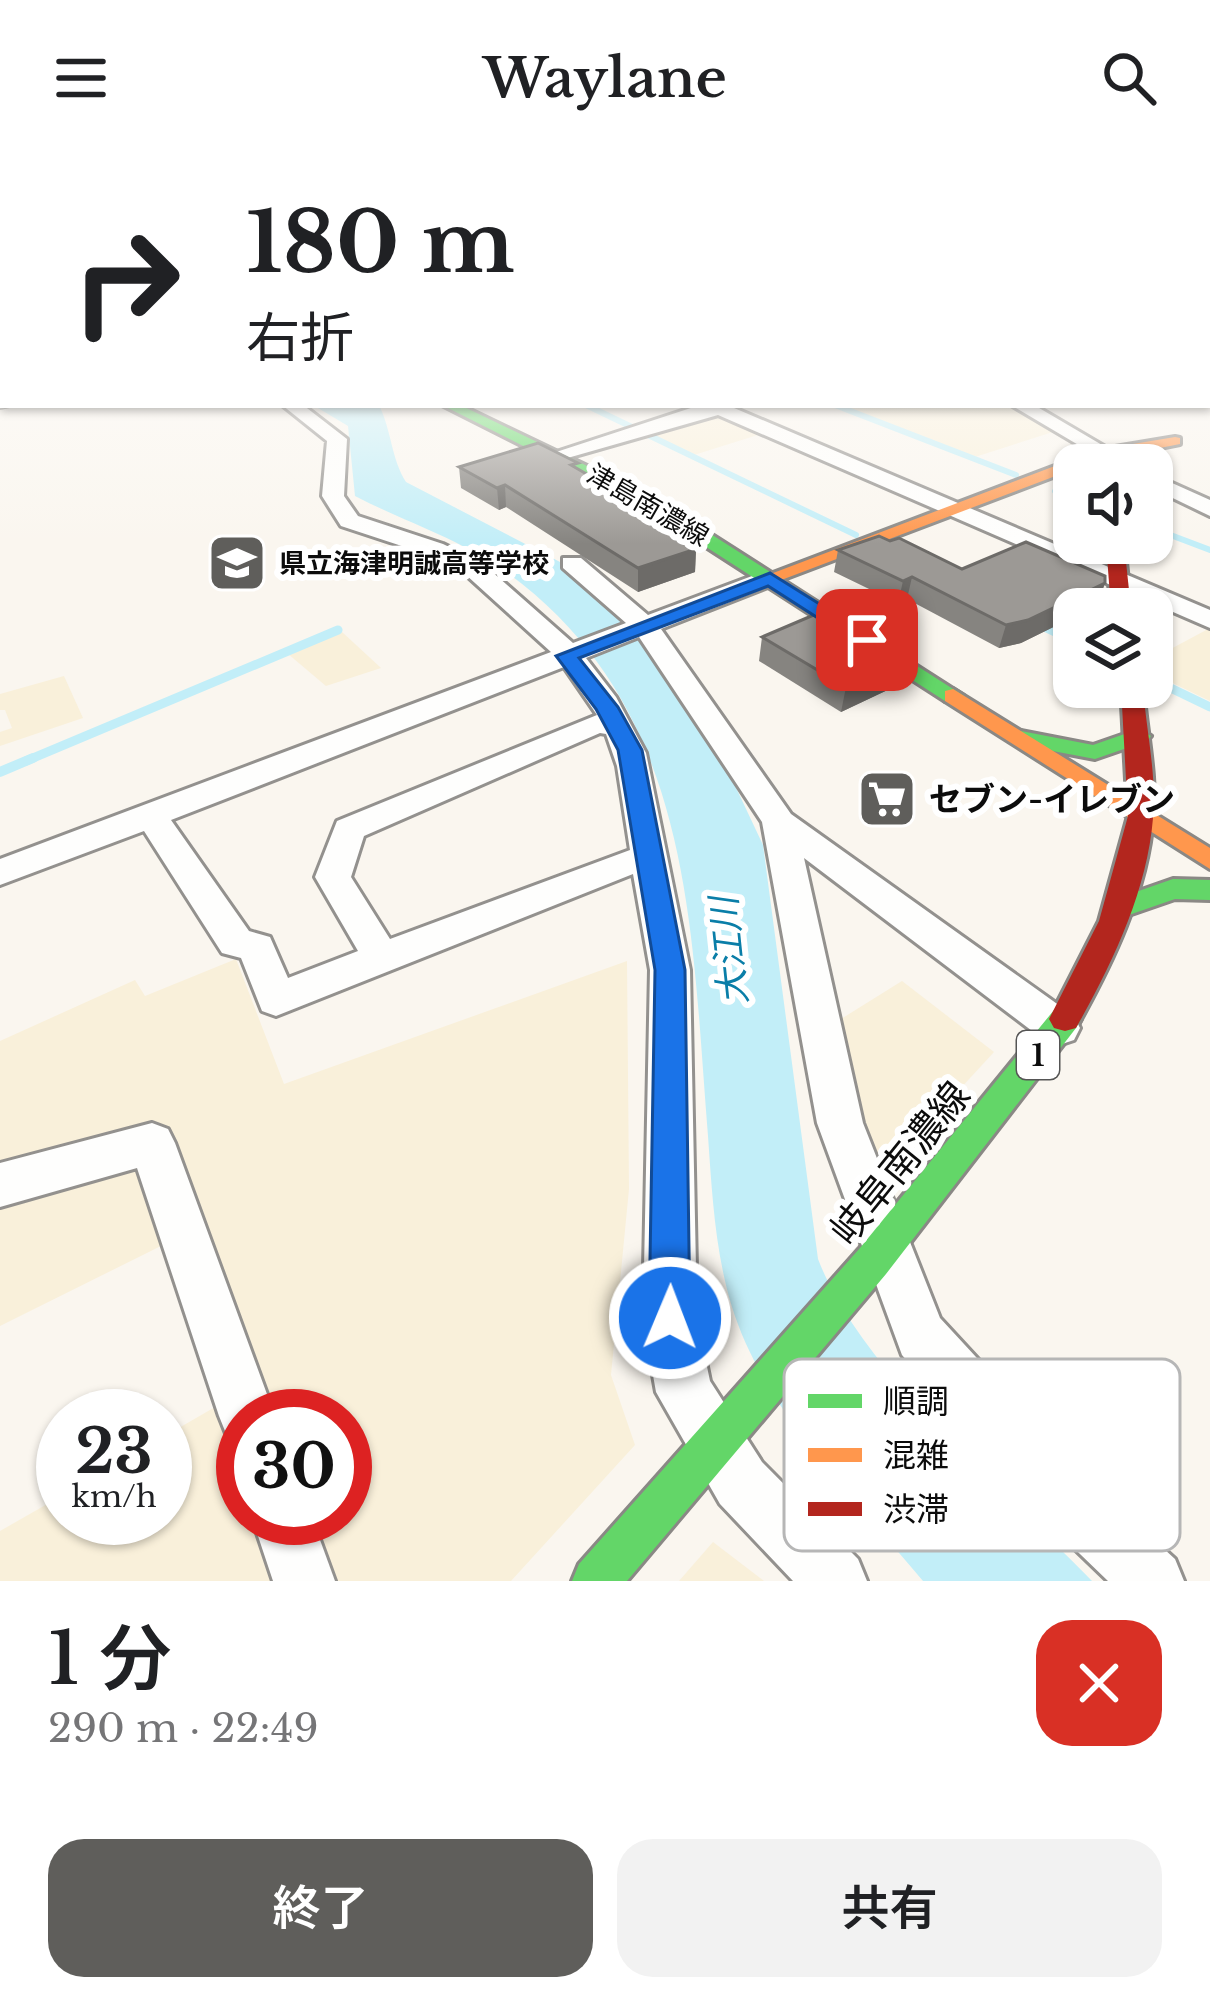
<!DOCTYPE html>
<html lang="ja">
<head>
<meta charset="utf-8">
<style>
  :root { --surface:#fff; --page:#f2f2f2; --text:#202124; --muted:#757577; --accent:#5f5e5b }
  body { margin:0; font-family:"Libre Baskerville","Noto Sans JP",serif; background:var(--page); color:var(--text); height:100vh; display:flex; flex-direction:column; font-size:45px; white-space:nowrap }
  * { box-sizing:border-box; margin:0 }
  p { font-size:39px; color:var(--muted) }
  .icon { flex:none; width:66px; height:66px; fill:none; stroke:currentColor; stroke-width:2; stroke-linecap:round; stroke-linejoin:round }
  .map { position:relative; height:1425px; overflow:hidden }
  .side { display:flex; flex-direction:column; background:var(--surface); flex:1 }
  .side>* { flex:none }
  .banner { position:absolute; left:0px; top:0px; width:1212px; height:252px; box-shadow:0 3px 9px #0004; background:#fff; color:var(--text); overflow:hidden }
  .buttons { position:absolute; left:1053px; top:288px; display:grid; gap:24px }
  .buttons a { display:grid; place-items:center; width:120px; height:120px; border-radius:24px; background:var(--surface); box-shadow:0 3px 9px #0004; font-size:60px }
  .speed { position:absolute; left:36px; top:1233px; display:flex; gap:24px; font-size:60px; font-weight:700; text-align:center }
  .speed>* { display:grid; place-content:center; width:156px; height:156px; border-radius:50%; background:var(--surface); box-shadow:0 3px 9px #0004; line-height:1 }
  .speed small { font-size:30px; font-weight:400 }
  .speed .limit { border:18px solid #d22; background:#fff; color:#111 }
  .pin { position:absolute; display:grid; place-items:center; width:102px; height:102px; color:#fff; margin:-51px; border-radius:24px; box-shadow:0 6px 18px #0006 }
  .me { position:absolute; width:132px; margin:-66px; rotate:1deg; stroke-linejoin:round; filter:drop-shadow(0 0 9px #0008) }
  .turn { display:flex; align-items:center; gap:42px; height:252px; padding:0 48px; font-size:54px }
  .turn .icon { width:156px; height:156px; stroke-width:2.5 }
  .turn b { display:block; font-size:84px; line-height:102px }
  .round { display:grid; place-items:center; flex:none; width:126px; height:126px; border-radius:36px; background:var(--page) }
  .overview { display:flex; align-items:center; justify-content:space-between; height:204px; padding:0 48px }
  h1 { font-size:72px; font-weight:600; line-height:90px }
  .cta { display:flex; gap:24px; margin-top:auto; padding:24px 48px }
  .cta a { flex:1; height:138px; border-radius:36px; background:var(--accent); color:#fff; font-size:48px; font-weight:600; line-height:138px; text-align:center }
  .cta a+a { background:var(--page); color:var(--text) }
  header { display:flex; justify-content:space-between; align-items:center; height:156px; padding:0 48px; background:var(--surface); font-size:54px; font-weight:600 }
  .map>svg:first-child { display:block }
  .farmland { fill:#f9f0da }
  .water { fill:#c2eef8 }
  .lines { fill:none; stroke-linecap:round; stroke-linejoin:round }
  .stream-far2 { stroke:#c2eef8; stroke-width:6 }
  .stream-far1 { stroke:#c2eef8; stroke-width:9 }
  .stream { stroke:#c2eef8; stroke-width:10 }
  .street-casing { stroke:#93918e; stroke-width:6 }
  .fast-casing { stroke:#8a8885; stroke-width:6 }
  .slow-casing { stroke:#8a8885; stroke-width:6 }
  .jam-casing { stroke:#8a8885; stroke-width:6 }
  .street { fill:#fefefd; fill-rule:evenodd }
  .fast { fill:#63d668; fill-rule:evenodd }
  .slow { fill:#ff974d; fill-rule:evenodd }
  .jam { fill:#b3261e; fill-rule:evenodd }
  .wall { fill:#868480 }
  .shaded-wall { fill:#6d6b68 }
  .building { fill:#9c9995; stroke:#6d6b68; stroke-width:3 }
  .route { fill:#1a73e8; stroke:#114b97; stroke-width:3 }
  .labels { text-anchor:middle; dominant-baseline:central; stroke-width:12; stroke-linejoin:round; paint-order:stroke }
  .far-street-label { font-size:27px; fill:#0c0c0c; stroke:#fff }
  .far-poi-label { font-size:27px; font-weight:bold; fill:#0c0c0c; stroke:#fff; text-anchor:start }
  .shield { fill:#fff; stroke:#555; stroke-width:3 }
  .shield-label { font-size:30px; font-weight:bold; fill:#0c0c0c }
  .poi-label { font-size:33px; font-weight:bold; fill:#0c0c0c; stroke:#fff; text-anchor:start }
  .water-label { font-size:36px; font-style:italic; fill:#0a7ea8; stroke:#fff }
  .near-street-label { font-size:39px; fill:#0c0c0c; stroke:#fff }
  .key { fill:#fff; stroke:#b6b6b6; stroke-width:3 }
  .key-label { font-size:33px; fill:#0c0c0c }
</style>
</head>
<body>
<header><svg class="icon" aria-label="menu" viewBox="0 0 24 24"><path d="M4 6h16M4 12h16M4 18h16"/></svg>Waylane<svg class="icon" aria-label="search" viewBox="0 0 24 24"><circle cx="10" cy="10" r="6"/><path d="M15 15l6 6"/></svg></header>
<div class="map">
<svg width="1210" height="1425" viewBox="0 0 1210 1425">
  <rect width="100%" height="100%" fill="#faf6ef"/>
  <g class="farmland">
    <path d="M839,249H1014L1059,274L975,301Z"/>
    <path d="M715,256L764,277L694,299L646,276Z"/>
    <path d="M1210,472V545L1152,517V503Z"/>
    <path d="M342,476L381,512L326,530L287,497Z"/>
    <path d="M64,520L83,562L0,590V576L12,572L5,554H0V538Z"/>
    <path d="M236,803L284,928L627,805L629,1033L611,1219L635,1289L511,1425H325L302,1362H345V1260H265L159,967L0,1016V885L135,824L145,840Z"/>
    <path d="M902,825L994,896L876,1024L833,868Z"/>
    <path d="M143,1010L169,1086L0,1170V1042Z"/>
    <path d="M222,1247L243,1308V1362H261L279,1425H0V1375L63,1339V1362H165V1280Z"/>
    <path d="M713,1386L764,1425H679Z"/>
  </g>
  <path class="water" d="M313,249H379C392,276 391,302 406,326L560,406L640,483L723,604L763,689L818,1103C861,1215 1007,1337 1092,1425H923C855,1344 764,1254 732,1151C715,1096 712,1036 708,980C691,772 694,554 509,418C463,384 405,366 355,340L348,270Z"/>
  <g class="lines">
    <g class="stream-far2">
      <path d="M586,249L636,273"/>
      <path d="M835,249L1016,319"/>
      <path d="M644,277L856,379"/>
      <path d="M1055,335L1074,342"/>
      <path d="M1152,372L1210,394"/>
    </g>
    <g class="stream-far1">
      <path d="M1038,468L1074,485"/>
      <path d="M1154,524L1210,551"/>
      <path d="M26,605L338,474"/>
    </g>
    <path class="stream" d="M0,616L33,602"/>
    <defs>
      <g id="street">
        <rect x="1209" y="191" width="1" height="10"/>
        <path d="M0,240L3,249H9L0,251Z"/>
        <path d="M282,249H303L347,283L344,340L358,360L443,388L482,407L573,487L626,467L563,412V402H581L648,459L760,417H778V427L661,473L791,658L1074,860L1080,872L1074,884L1059,889L1044,884L804,702L863,967L940,1162L1095,1330L1175,1403L1184,1425H1108L1053,1372L902,1199L817,967L762,666L639,481L586,502L616,541L646,597L690,814L697,1163L710,1225L762,1306L858,1403L867,1425H793L720,1348L656,1236L643,1163L650,814L633,718L276,860L262,855L241,802L222,797L144,675L0,729V703L551,496L465,418L426,398L341,370L322,340L327,285ZM564,511L597,559L337,665L315,721L358,795L288,822L270,781L249,775L171,664ZM600,577L606,578L617,610L630,694L390,783L351,721L364,680Z"/>
        <path d="M700,249H727L1210,454V472L718,259L557,305L547,299Z"/>
        <path d="M1011,249H1034L1114,296L1097,300Z"/>
        <path d="M1152,318L1210,344V360L1152,332Z"/>
        <path d="M152,967L168,973L175,987L275,1260H243V1287L227,1280L219,1260L137,1012L0,1051V1007Z"/>
        <path d="M252,1362H312L335,1425H273Z"/>
      </g>
      <g id="fast">
        <path d="M442,249H460L656,343L964,540L961,545H945L644,351Z"/>
        <path d="M1139,573L1151,580L1147,585L1095,603L1021,589L1009,582L1021,575L1093,589Z"/>
        <path d="M1173,723L1210,724V744L1175,743L1123,761L1109,751L1113,744Z"/>
        <path d="M1065,851L1076,854L1081,863L1076,872L886,1118L627,1425H572L579,1408L860,1092L1054,854Z"/>
      </g>
      <g id="slow">
        <path d="M1175,281L1180,282V288L1074,309V313L776,426L760,422L1097,294Z"/>
        <path d="M953,533L1210,692V713L945,545V535Z"/>
      </g>
      <g id="jam">
        <path d="M1106,387H1124L1131,453H1111Z"/>
        <path d="M1121,531H1143C1146,573 1157,620 1153,662C1147,736 1112,808 1076,872L1065,875L1054,872L1049,863L1099,765L1128,660Z"/>
      </g>
    </defs>
    <use href="#street" class="street-casing"/>
    <use href="#fast" class="fast-casing"/>
    <use href="#slow" class="slow-casing"/>
    <use href="#jam" class="jam-casing"/>
    <use href="#street" class="street"/>
    <use href="#fast" class="fast"/>
    <use href="#slow" class="slow"/>
    <use href="#jam" class="jam"/>
  </g>
  <g class="wall">
    <path d="M459,311L578,313L633,356L696,393L695,416L638,436L506,351L499,354L461,332Z"/>
    <path d="M890,385L962,413L1105,427L1097,449L1021,487L999,492L907,443L898,447L834,416L838,394Z"/>
    <path d="M762,481L901,505L896,530L841,556L759,505Z"/>
  </g>
  <g class="shaded-wall">
    <path d="M505,329L506,351L499,354L497,332Z"/>
    <path d="M696,393L695,416L638,436V412Z"/>
    <path d="M912,421L907,443L898,447L903,425Z"/>
    <path d="M1105,427L1097,449L1090,453H1074V461L1021,487L999,492L1006,469Z"/>
    <path d="M901,505L896,530L841,556L846,531Z"/>
  </g>
  <g class="building">
    <path d="M538,287L578,307L571,309L609,331L602,333L633,351L628,353L696,393L638,412L505,329L497,332L459,311Z"/>
    <path d="M879,380L890,385L899,382L962,413L1026,386L1105,420V427L1028,464L1006,469L912,421L903,425L838,394Z"/>
    <path d="M816,458L901,505L846,531L762,481Z"/>
  </g>
  <linearGradient id="sky" x2="0" y2="1"><stop stop-color="#99cbee"/><stop offset="0.48" stop-color="#fdfbf8"/><stop offset="1" stop-color="#fdfbf8" stop-opacity="0"/></linearGradient>
  <rect width="1210" height="388" fill="url(#sky)"/>
  <path class="route" d="M770,417L877,484L860,489L768,430L579,502L618,551L642,594L685,814L690,1162L684,1177L670,1183L655,1177L649,1162L655,814L618,594L596,553L556,500Z"/>
  <defs>
    <symbol id="school-square" viewBox="-11 -11 22 22"><rect x="-9" y="-9" width="18" height="18" rx="4" fill="#5f5e5b" stroke="#fff"/><path d="M0-5L7-2L0 1L-7-2ZM-4 1L0 2.5L4 1V4Q0 6-4 4Z" fill="#fff"/></symbol>
    <symbol id="supermarket-square" viewBox="-11 -11 22 22"><rect x="-9" y="-9" width="18" height="18" rx="4" fill="#5f5e5b" stroke="#fff"/><path d="M-6-5.5h2.5l.6 2H6L4.5 2H-2.5L-4.4-4H-6ZM-1.5 3.2a1.3 1.3 0 1 0 .1 0ZM3 3.2a1.3 1.3 0 1 0 .1 0Z" fill="#fff"/></symbol>
  </defs>
  <g fill-rule="evenodd">
    <use href="#school-square" x="204" y="374" width="66" height="66"/>
    <use href="#supermarket-square" x="854" y="610" width="66" height="66"/>
  </g>
  <g class="labels">
    <g class="far-street-label">
      <text transform="translate(648 349) rotate(30)">津島南濃線</text>
    </g>
    <g class="far-poi-label">
      <text x="279" y="407">県立海津明誠高等学校</text>
    </g>
    <rect class="shield" x="1017" y="875" width="42" height="48" rx="9"/>
    <g class="shield-label">
      <text x="1038" y="899">1</text>
    </g>
    <g class="poi-label">
      <text x="929" y="643">セブン-イレブン</text>
    </g>
    <g class="water-label">
      <text transform="translate(729 795) rotate(-96)">大江川</text>
    </g>
    <g class="near-street-label">
      <text transform="translate(900 1007) rotate(-51)">岐阜南濃線</text>
    </g>
  </g>
  <rect x="784" y="1203" width="396" height="192" rx="18" class="key"/>
  <rect x="808" y="1238" width="54" height="14" fill="#63d668"/>
  <rect x="808" y="1292" width="54" height="14" fill="#ff974d"/>
  <rect x="808" y="1346" width="54" height="14" fill="#b3261e"/>
  <g class="key-label">
    <text x="883" y="1257">順調</text>
    <text x="883" y="1311">混雑</text>
    <text x="883" y="1365">渋滞</text>
  </g>
</svg>
<div class="buttons">
<a><svg class="icon" aria-label="sound" viewBox="0 0 24 24"><path d="M4 9h4l5-4v14l-5-4H4zM17 9q2 3 0 6"/></svg></a>
<a><svg class="icon" aria-label="layers" viewBox="0 0 24 24"><path d="M12 4l9 5-9 5-9-5zM3 14l9 5 9-5"/></svg></a>
</div>
<div class="speed"><div>23<small>km/h</small></div><div class="limit">30</div></div>
<div class="pin" style="left:867px;top:484px;background:#d93025"><svg class="icon" aria-label="arrive" viewBox="0 0 24 24"><path d="M6 21V4h12l-3 4 3 4H6"/></svg></div>
<svg class="me" style="left:670px;top:1162px" viewBox="-20 -20 40 40"><circle r="17" fill="#1a73e8" stroke="#fff" stroke-width="3"/><path d="M0-11L8 9 0 5-8 9z" fill="#fff"/></svg>
<div class="banner">
<div class="turn"><svg class="icon" aria-label="right" viewBox="0 0 24 24"><path d="M7 20v-9h11M14 6l5 5-5 5"/></svg><div><b>180 m</b>右折</div></div>
</div>
</div>
<section class="side">
<div class="overview"><div><h1>1 分</h1><p>290 m · 22:49</p></div><a class="round" style="background:#d93025;color:#fff"><svg class="icon" aria-label="close" viewBox="0 0 24 24"><path d="M6 6l12 12M18 6L6 18"/></svg></a></div>
<div class="cta"><a>終了</a><a>共有</a></div>
</section>
</body>
</html>
